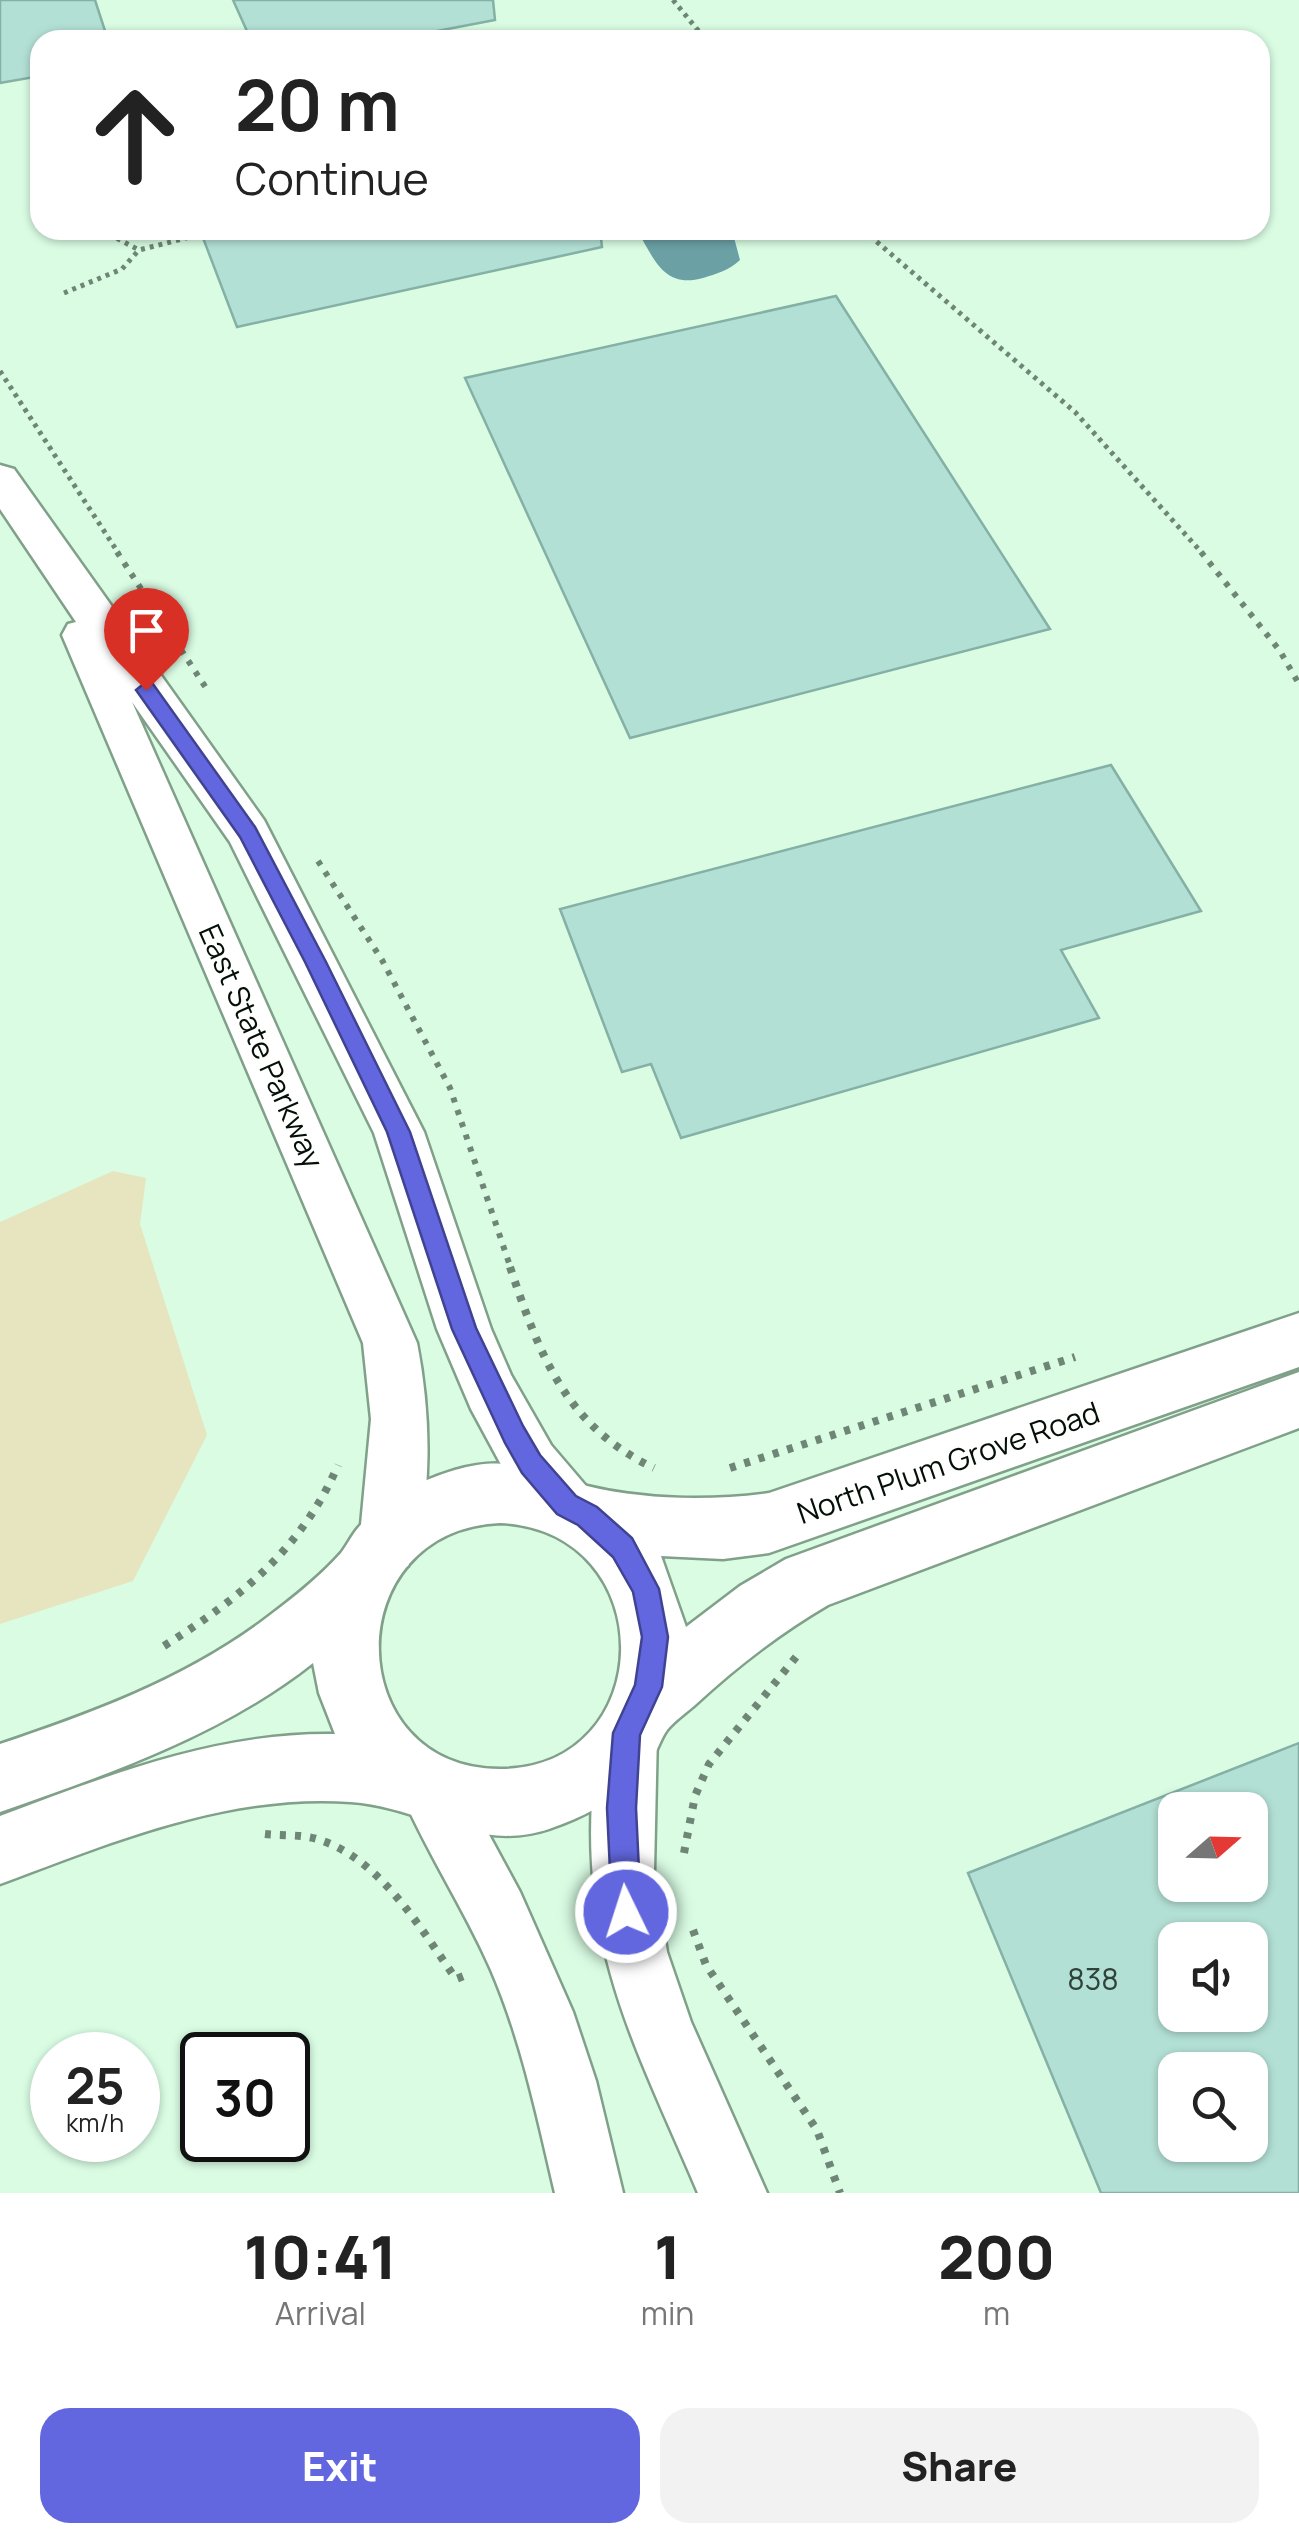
<!DOCTYPE html>
<html lang="en">
<head>
<meta charset="utf-8">
<style>
  :root { --surface:#fff; --page:#f2f2f2; --text:#222; --muted:#767676; --accent:#6267df }
  body { margin:0; font-family:Manrope,sans-serif; background:var(--page); color:var(--text); height:100vh; display:flex; flex-direction:column; font-size:38px; white-space:nowrap }
  * { box-sizing:border-box; margin:0 }
  p { font-size:32px; color:var(--muted) }
  .icon { flex:none; width:55px; height:55px; fill:none; stroke:currentColor; stroke-width:2; stroke-linecap:round; stroke-linejoin:round }
  .map { position:relative; height:2193px; overflow:hidden }
  .drawer { display:flex; flex-direction:column; background:var(--surface); flex:1 }
  .drawer>* { flex:none }
  .guide { position:absolute; left:30px; top:30px; width:1240px; height:210px; border-radius:30px; box-shadow:0 2px 8px #0004; background:#fff; color:var(--text); overflow:hidden }
  .needle { width:65px; rotate:70deg }
  .controls { position:absolute; left:1158px; top:1792px; display:grid; gap:20px }
  .controls a { display:grid; place-items:center; width:110px; height:110px; border-radius:20px; background:var(--surface); box-shadow:0 2px 8px #0004; font-size:50px }
  .speed { position:absolute; left:30px; top:2032px; display:flex; gap:20px; font-size:50px; font-weight:700; text-align:center }
  .speed>* { display:grid; place-content:center; width:130px; height:130px; border-radius:50%; background:var(--surface); box-shadow:0 2px 8px #0004; line-height:1 }
  .speed small { font-size:25px; font-weight:400 }
  .speed .limit { border:5px solid #111; border-radius:15px; background:#fff; color:#111 }
  .pin { position:absolute; display:grid; place-items:center; width:85px; height:85px; color:#fff; margin:-102px -42px; border-radius:50% 50% 50% 0; rotate:-45deg; box-shadow:0 0 10px #0007 }
  .pin .icon { rotate:45deg }
  .me { position:absolute; width:110px; margin:-55px; rotate:356deg; stroke-linejoin:round; filter:drop-shadow(0 0 8px #0008) }
  .turn { display:flex; align-items:center; gap:35px; height:210px; padding:0 40px; font-size:45px }
  .turn .icon { width:130px; height:130px; stroke-width:2.5 }
  .turn b { display:block; font-size:70px; line-height:85px }
  .eta { display:flex; justify-content:space-evenly; align-items:center; height:170px; text-align:center }
  .eta b { font-size:60px; font-weight:800; line-height:70px }
  .primary-button { display:flex; gap:20px; margin-top:auto; padding:20px 40px }
  .primary-button a { flex:1; height:115px; border-radius:30px; background:var(--accent); color:#fff; font-size:40px; font-weight:800; line-height:115px; text-align:center }
  .primary-button a+a { background:var(--page); color:var(--text) }
  .map>svg:first-child { display:block }
  .green { fill:#e7e5bf }
  .water { fill:#6ba0a5 }
  .building { fill:#b3e0d5; stroke:#84b0a5; stroke-width:2.5; fill-rule:evenodd }
  .lines { fill:none; stroke-linecap:round; stroke-linejoin:round }
  .minor-casing { stroke:#80a089; stroke-width:5 }
  .tertiary-casing { stroke:#80a089; stroke-width:5 }
  .path-far2 { stroke:#6f8676; stroke-width:5; stroke-dasharray:4 5; stroke-linecap:butt }
  .path-far1 { stroke:#6f8676; stroke-width:6; stroke-dasharray:5 8; stroke-linecap:butt }
  .path { stroke:#6f8676; stroke-width:8; stroke-dasharray:6 9; stroke-linecap:butt }
  .minor { fill:#fff; fill-rule:evenodd }
  .tertiary { fill:#fff; fill-rule:evenodd }
  .route { fill:#6267df; stroke:#404391; stroke-width:2.5 }
  .labels { text-anchor:middle; dominant-baseline:central; stroke-width:8; stroke-linejoin:round; paint-order:stroke }
  .street-label { font-size:30px; fill:#040f07; stroke:#fff }
  .near-number-label { font-size:30px; fill:#30433a }
</style>
</head>
<body>
<div class="map">
<svg width="1299" height="2193" viewBox="0 0 1299 2193">
  <rect width="100%" height="100%" fill="#d9fce3"/>
  <path class="green" d="M113,1171L146,1178L140,1224L207,1435L133,1581L0,1624V1222Z"/>
  <path class="water" d="M637,230H732L740,260C728,271 718,273 703,278C664,289 654,259 637,230Z"/>
  <g class="building">
    <path d="M0,0H95L108,40H40V76L0,83Z"/>
    <path d="M233,0H493L495,20L390,40H251Z"/>
    <path d="M200,230H600L602,247L237,327Z"/>
    <path d="M836,296L1050,629L630,738L465,378Z"/>
    <path d="M1111,765L1201,911L1061,950L1099,1018L681,1138L651,1064L622,1072L560,909Z"/>
    <path d="M1299,1743V2193H1101L968,1873ZM1175,1810H1250V1885H1175ZM1175,1940H1250V2015H1175ZM1175,2070H1250V2145H1175Z"/>
  </g>
  <g class="lines">
    <defs>
      <g id="minor">
        <path d="M0,465L14,469L264,820L424,1132L491,1329L511,1375L551,1445L586,1486L594,1505L586,1524L566,1532L546,1524L511,1483L471,1409L437,1329L374,1133L230,842L132,702L417,1343C430,1409 435,1503 408,1566L388,1574L368,1566L359,1546L371,1419L363,1343L62,635L68,624L76,622L0,509Z"/>
        <path d="M627,1703L648,1712L657,1733L654,1871L667,1952L691,2022L767,2193H698C640,2056 583,1956 592,1801C593,1770 594,1740 606,1712Z"/>
        <path d="M431,1759L453,1768L520,1892L573,2012L596,2081L623,2193H555C537,2117 522,2042 491,1970C464,1908 426,1852 400,1790L409,1768Z"/>
      </g>
      <path id="tertiary" d="M1299,1313V1367L769,1553L723,1559L661,1556L686,1627L740,1586L786,1559L1299,1372V1428L828,1605C780,1633 736,1667 695,1705C686,1713 674,1721 667,1730C661,1738 658,1749 653,1757C628,1794 590,1815 549,1829C478,1853 420,1807 351,1802C228,1793 113,1842 0,1884V1816C110,1775 217,1732 335,1734L319,1693L313,1663C222,1735 109,1774 0,1812V1744C92,1713 182,1680 261,1622C288,1602 319,1578 341,1553C347,1545 352,1535 358,1528C383,1498 419,1481 455,1470C512,1453 536,1473 587,1486C645,1500 710,1501 769,1493ZM500,1523C664,1531 659,1769 500,1769C341,1769 336,1531 500,1523Z"/>
    </defs>
    <use href="#minor" class="minor-casing"/>
    <use href="#tertiary" class="tertiary-casing"/>
    <g class="path-far2">
      <path d="M673,0L706,40"/>
      <path d="M101,230L139,250L202,234"/>
      <path d="M863,230L1075,412L1203,554"/>
      <path d="M64,293L122,269L139,250"/>
      <path d="M0,371L119,554"/>
    </g>
    <g class="path-far1">
      <path d="M117,552L208,691"/>
      <path d="M1201,552L1280,651L1299,684"/>
      <path d="M318,861L382,960L450,1088L511,1269"/>
    </g>
    <g class="path">
      <path d="M510,1267C539,1353 565,1426 654,1468"/>
      <path d="M730,1468L1075,1357"/>
      <path d="M164,1646C240,1598 302,1549 338,1465"/>
      <path d="M265,1834C283,1836 303,1834 320,1840C381,1860 421,1929 456,1979L469,1974"/>
      <path d="M684,1853L695,1796L709,1764L796,1657"/>
      <path d="M693,1930L706,1965L817,2130L840,2193"/>
    </g>
    <use href="#minor" class="minor"/>
    <use href="#tertiary" class="tertiary"/>
  </g>
  <path class="route" d="M146,682L153,684L255,827L326,962L410,1132L476,1328L523,1426L540,1455L576,1496L597,1507L632,1538L659,1589L668,1637L662,1687L640,1735L636,1808L641,1912L637,1922L626,1927L616,1922L612,1912L607,1808L613,1733L635,1685L642,1637L633,1592L613,1557L578,1525L557,1514L522,1473L505,1443L452,1329L387,1132L305,962L240,837L136,690Z"/>
  <g class="labels">
    <g class="street-label">
      <text transform="translate(262 1046) rotate(66)">East State Parkway</text>
      <text transform="translate(948 1462) rotate(-19)">North Plum Grove Road</text>
    </g>
    <g class="near-number-label">
      <text x="1093" y="1978">838</text>
    </g>
  </g>
</svg>
<div class="controls">
<a><svg class="needle" viewBox="-14 -14 28 28"><path d="M0-13l5 13h-10z" fill="#e53935"/><path d="M0 13l5-13h-10z" fill="#767676"/></svg></a>
<a><svg class="icon" aria-label="sound" viewBox="0 0 24 24"><path d="M4 9h4l5-4v14l-5-4H4zM17 9q2 3 0 6"/></svg></a>
<a><svg class="icon" aria-label="search" viewBox="0 0 24 24"><circle cx="10" cy="10" r="6"/><path d="M15 15l6 6"/></svg></a>
</div>
<div class="speed"><div>25<small>km/h</small></div><div class="limit">30</div></div>
<div class="pin" style="left:146px;top:690px;background:#d93025"><svg class="icon" aria-label="arrive" viewBox="0 0 24 24"><path d="M6 21V4h12l-3 4 3 4H6"/></svg></div>
<svg class="me" style="left:626px;top:1912px" viewBox="-20 -20 40 40"><circle r="17" fill="#6267df" stroke="#fff" stroke-width="3"/><path d="M0-11L8 9 0 5-8 9z" fill="#fff"/></svg>
<div class="guide">
<div class="turn"><svg class="icon" aria-label="ahead" viewBox="0 0 24 24"><path d="M12 20V5M6 11l6-6 6 6"/></svg><div><b>20 m</b>Continue</div></div>
</div>
</div>
<section class="drawer">
<div class="eta">
<div><b>10:41</b><p>Arrival</p></div>
<div><b>1</b><p>min</p></div>
<div><b>200</b><p>m</p></div>
</div>
<div class="primary-button"><a>Exit</a><a>Share</a></div>
</section>
</body>
</html>
